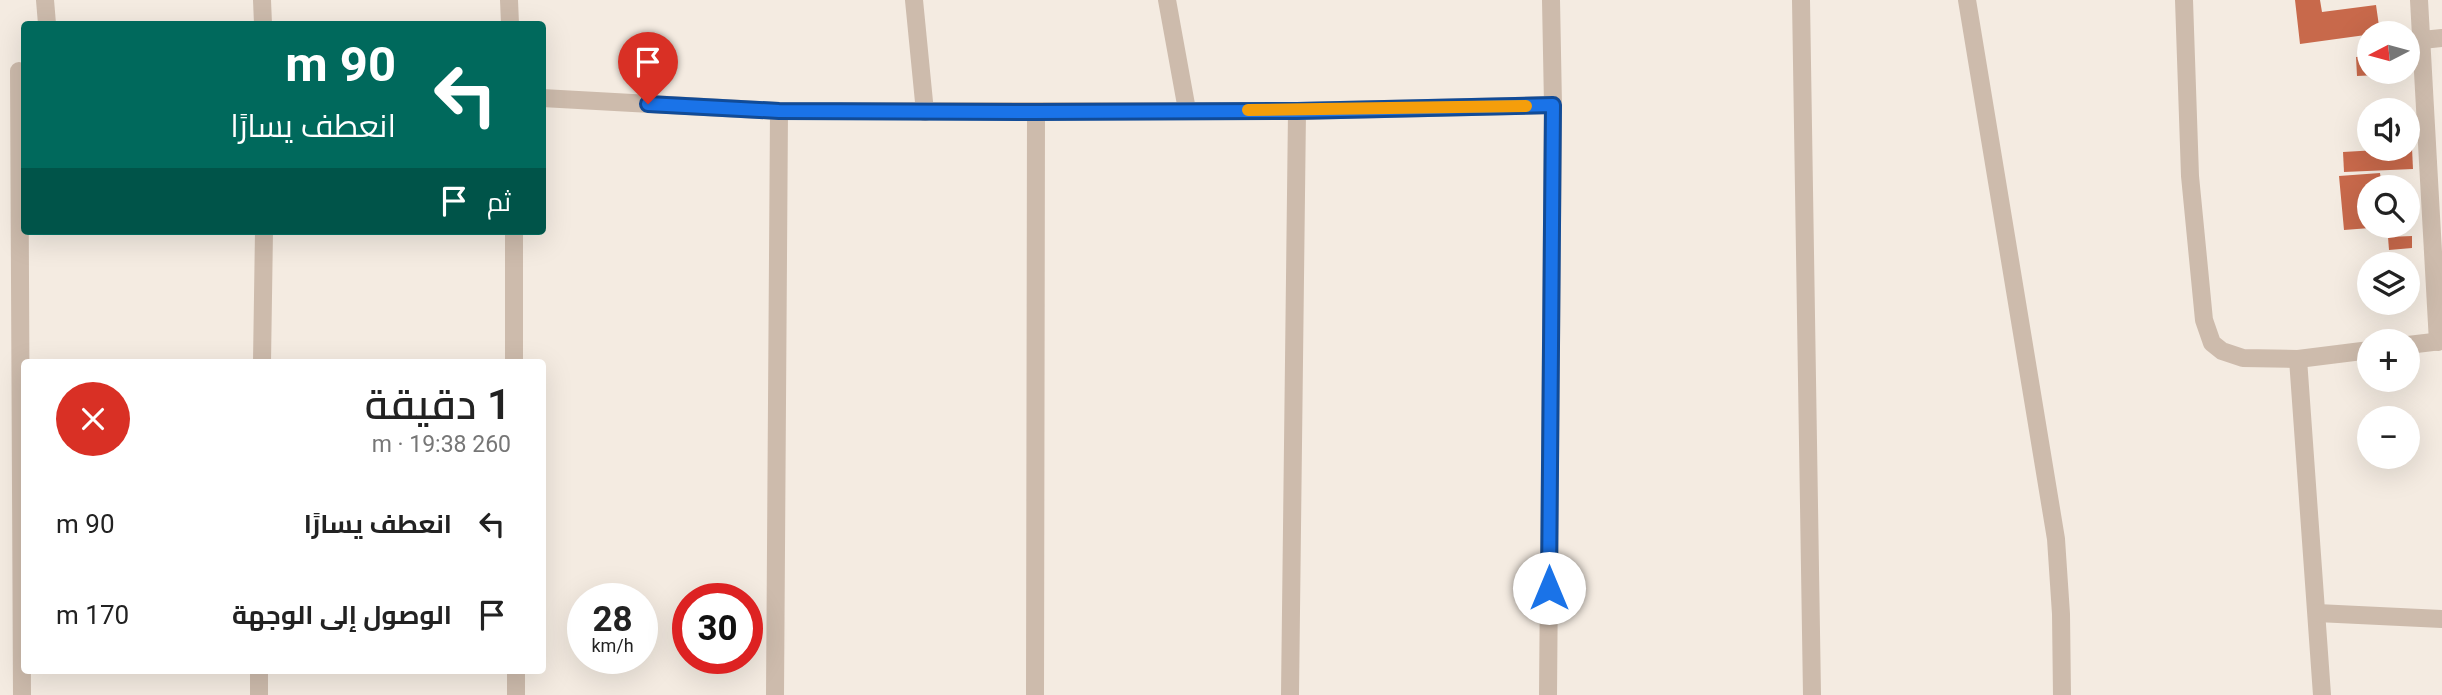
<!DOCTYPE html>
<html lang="ar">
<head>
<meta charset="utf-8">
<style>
  :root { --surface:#fff; --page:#f2f2f2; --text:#222; --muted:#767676 }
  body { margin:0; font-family:Roboto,Cairo,sans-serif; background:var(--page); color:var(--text); direction:rtl; height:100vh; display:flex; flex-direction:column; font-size:26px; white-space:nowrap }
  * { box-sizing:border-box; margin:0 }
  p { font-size:23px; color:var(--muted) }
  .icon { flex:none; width:38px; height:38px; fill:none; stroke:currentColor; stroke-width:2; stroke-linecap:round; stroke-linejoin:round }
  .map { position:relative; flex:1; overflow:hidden; direction:ltr }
  .details { position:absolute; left:21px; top:359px; width:525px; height:315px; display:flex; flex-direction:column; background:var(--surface); border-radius:7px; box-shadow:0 7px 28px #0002; direction:rtl }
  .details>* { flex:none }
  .guide { position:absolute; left:21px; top:21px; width:525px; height:214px; border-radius:7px; box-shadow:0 7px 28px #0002; direction:rtl; background:#00695c; color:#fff; overflow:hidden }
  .needle { width:46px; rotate:264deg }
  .controls { position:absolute; left:2357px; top:21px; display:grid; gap:14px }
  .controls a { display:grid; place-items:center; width:63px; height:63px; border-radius:50%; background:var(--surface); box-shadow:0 7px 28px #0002; font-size:35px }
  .speed { position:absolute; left:567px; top:583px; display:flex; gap:14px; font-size:35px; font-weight:700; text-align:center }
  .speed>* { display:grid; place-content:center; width:91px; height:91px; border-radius:50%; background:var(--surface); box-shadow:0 7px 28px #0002; line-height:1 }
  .speed small { font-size:18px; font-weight:400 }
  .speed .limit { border:10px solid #d22; background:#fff; color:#111 }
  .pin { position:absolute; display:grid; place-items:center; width:60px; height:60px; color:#fff; margin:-72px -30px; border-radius:50% 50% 50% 0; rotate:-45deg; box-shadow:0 0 7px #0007 }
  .pin .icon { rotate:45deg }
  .me { position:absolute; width:77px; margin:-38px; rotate:0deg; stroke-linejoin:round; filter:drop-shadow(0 0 5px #0008) }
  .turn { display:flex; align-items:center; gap:24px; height:147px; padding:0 35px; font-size:32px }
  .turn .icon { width:91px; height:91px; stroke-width:2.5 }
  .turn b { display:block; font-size:49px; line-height:60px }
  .then { display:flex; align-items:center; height:66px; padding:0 35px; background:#0003; gap:14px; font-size:26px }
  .round { display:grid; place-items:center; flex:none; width:74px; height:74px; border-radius:37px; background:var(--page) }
  .overview { display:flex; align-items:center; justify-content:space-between; height:119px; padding:0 35px }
  h1 { font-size:42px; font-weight:600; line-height:52px }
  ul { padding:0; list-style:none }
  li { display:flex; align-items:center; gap:21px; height:91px; padding:0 35px }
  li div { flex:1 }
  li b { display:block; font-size:26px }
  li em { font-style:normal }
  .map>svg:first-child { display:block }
  .building { fill:#c8694b }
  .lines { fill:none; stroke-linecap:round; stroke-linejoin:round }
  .minor { stroke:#cdbbac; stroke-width:18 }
  .route-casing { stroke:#114b97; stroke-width:18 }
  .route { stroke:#1a73e8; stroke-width:12 }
  .slow { stroke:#f59e0b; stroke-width:12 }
</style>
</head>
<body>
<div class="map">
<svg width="2442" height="695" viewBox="0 0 2442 695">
  <rect width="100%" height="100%" fill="#f4ebe1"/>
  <g class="building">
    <path d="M2295,0H2320L2322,12L2376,5L2380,33L2300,44Z"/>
    <path d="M2370,56V72H2377L2378,75L2357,76L2356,57Z"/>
    <path d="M2412,148L2413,169L2344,172L2343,152Z"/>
    <path d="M2380,173L2382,187H2370V228L2344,230L2339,176Z"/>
    <path d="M2412,236V248L2389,250L2388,237Z"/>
  </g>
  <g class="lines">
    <g class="minor">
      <path d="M45,0L47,24"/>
      <path d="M262,0L263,24"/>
      <path d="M509,0L510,24"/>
      <path d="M914,0L925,112"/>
      <path d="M1167,0L1187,110"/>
      <path d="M1801,0L1812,695"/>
      <path d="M1967,0L2056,539L2061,614L2062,695"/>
      <path d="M2184,0L2190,176L2204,320L2212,343L2222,351L2243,358L2298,359L2370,350"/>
      <path d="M2419,0L2438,342"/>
      <path d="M2422,40L2442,38"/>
      <path d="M19,71L22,695"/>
      <path d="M542,98L779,111H1297L1553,105"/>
      <path d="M514,231V362"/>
      <path d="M2408,345L2442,341"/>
      <path d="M2298,359L2322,695"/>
      <path d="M262,362L264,231"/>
      <path d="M2317,613L2442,619"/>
      <path d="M516,670V695"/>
      <path d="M259,695V670"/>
      <path d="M775,695L779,111"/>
      <path d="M1035,695L1036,112"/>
      <path d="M1290,695L1297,111"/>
      <path d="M1548,695L1553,105L1551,0"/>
    </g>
  </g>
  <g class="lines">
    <defs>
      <path id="route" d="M648,104L779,111L1036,112L1297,111L1553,105L1549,588"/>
    </defs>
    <use href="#route" class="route-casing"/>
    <use href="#route" class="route"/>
    <path class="slow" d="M1248,110L1526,106"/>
  </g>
</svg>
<div class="controls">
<a><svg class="needle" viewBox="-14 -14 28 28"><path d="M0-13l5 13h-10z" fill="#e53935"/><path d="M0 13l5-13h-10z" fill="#767676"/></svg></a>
<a><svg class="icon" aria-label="sound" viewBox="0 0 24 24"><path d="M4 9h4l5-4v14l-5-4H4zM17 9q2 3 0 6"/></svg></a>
<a><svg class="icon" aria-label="search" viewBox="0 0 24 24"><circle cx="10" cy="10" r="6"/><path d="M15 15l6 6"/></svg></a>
<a><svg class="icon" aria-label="layers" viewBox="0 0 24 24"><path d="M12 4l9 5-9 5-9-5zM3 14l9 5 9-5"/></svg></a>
<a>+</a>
<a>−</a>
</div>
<div class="speed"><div>28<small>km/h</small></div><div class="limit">30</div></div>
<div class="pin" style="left:648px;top:104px;background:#d93025"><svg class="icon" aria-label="arrive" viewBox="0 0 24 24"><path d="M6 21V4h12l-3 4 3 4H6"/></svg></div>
<svg class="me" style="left:1549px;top:588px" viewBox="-20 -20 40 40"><circle r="19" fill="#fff"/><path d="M0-13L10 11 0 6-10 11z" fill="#1a73e8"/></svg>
<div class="guide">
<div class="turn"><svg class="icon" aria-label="left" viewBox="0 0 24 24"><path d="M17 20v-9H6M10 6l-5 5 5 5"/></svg><div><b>90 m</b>انعطف يسارًا</div></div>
<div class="then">ثم<svg class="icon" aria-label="arrive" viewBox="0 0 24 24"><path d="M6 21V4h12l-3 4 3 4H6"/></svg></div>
</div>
<section class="details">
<div class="overview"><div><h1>1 دقيقة</h1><p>260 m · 19:38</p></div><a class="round" style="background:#d93025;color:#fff"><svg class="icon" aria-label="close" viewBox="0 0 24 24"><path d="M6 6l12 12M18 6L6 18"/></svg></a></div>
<ul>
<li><svg class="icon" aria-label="left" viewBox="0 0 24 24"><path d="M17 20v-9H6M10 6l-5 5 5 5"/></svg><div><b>انعطف يسارًا</b></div><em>90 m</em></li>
<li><svg class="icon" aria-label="arrive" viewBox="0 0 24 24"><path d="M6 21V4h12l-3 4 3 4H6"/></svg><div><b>الوصول إلى الوجهة</b></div><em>170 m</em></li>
</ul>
</section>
</div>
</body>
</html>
